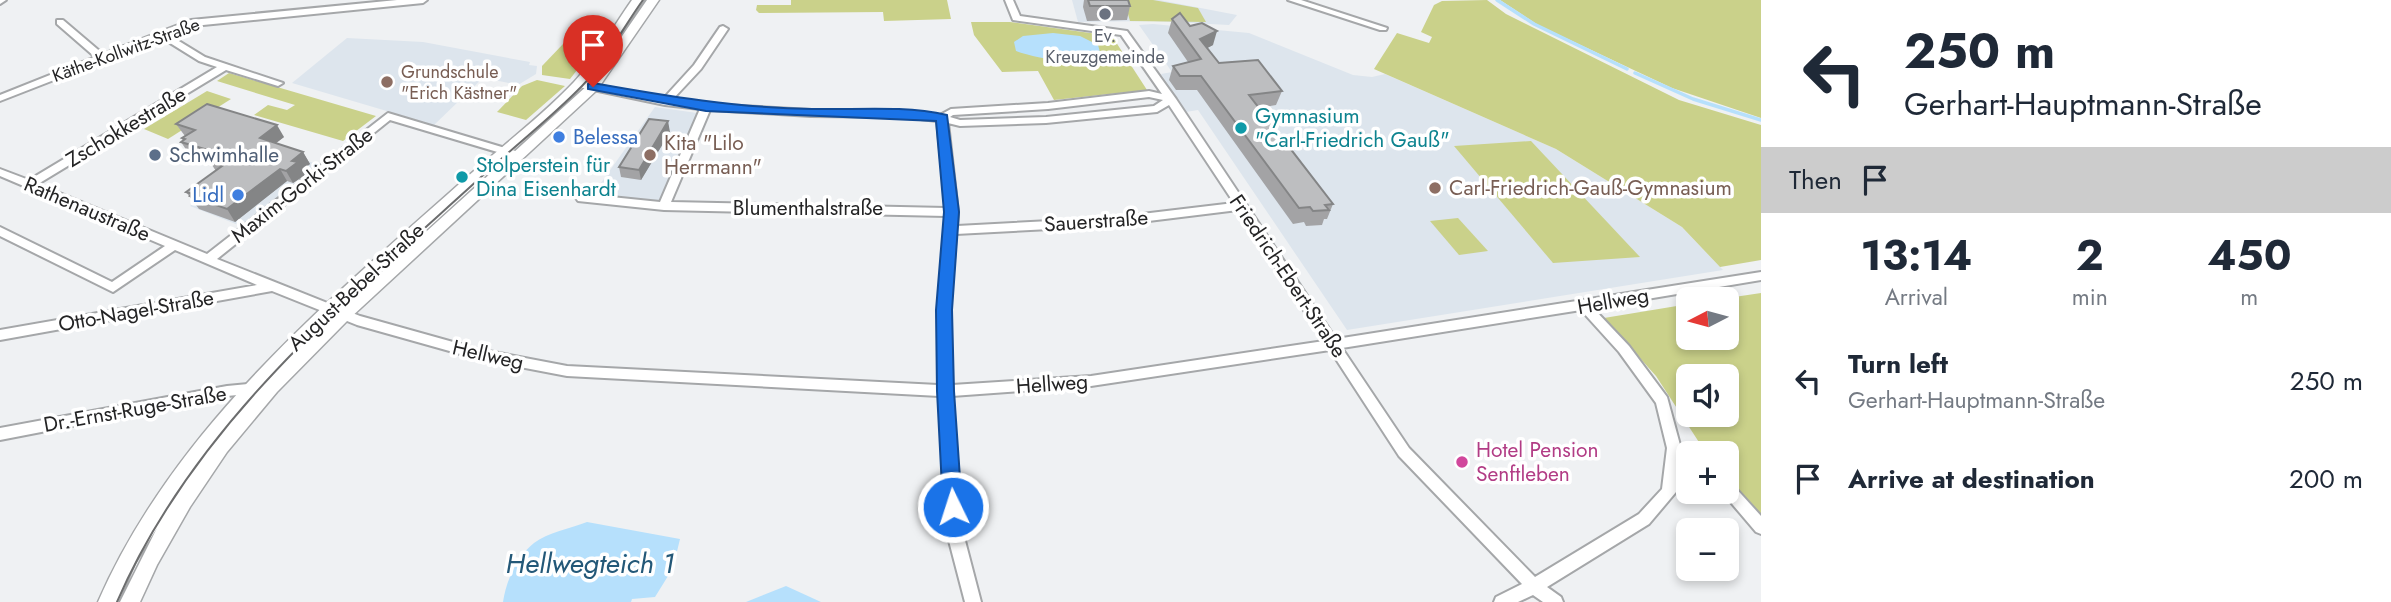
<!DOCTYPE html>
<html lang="en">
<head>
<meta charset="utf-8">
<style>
  :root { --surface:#fff; --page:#f2f2f3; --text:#1f2937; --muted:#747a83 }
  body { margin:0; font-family:Jost,sans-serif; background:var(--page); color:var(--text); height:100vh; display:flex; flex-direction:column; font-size:26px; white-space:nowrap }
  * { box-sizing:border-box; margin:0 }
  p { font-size:23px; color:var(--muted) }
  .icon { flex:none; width:38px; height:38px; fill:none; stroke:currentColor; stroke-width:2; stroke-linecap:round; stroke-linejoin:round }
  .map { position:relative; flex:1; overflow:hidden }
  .panel { display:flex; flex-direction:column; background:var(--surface); width:630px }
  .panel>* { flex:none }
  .guide { background:#fff; color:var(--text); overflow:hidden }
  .needle { width:46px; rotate:264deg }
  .fabs { position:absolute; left:1676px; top:287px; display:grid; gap:14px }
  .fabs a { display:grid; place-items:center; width:63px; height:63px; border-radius:10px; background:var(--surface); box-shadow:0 4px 10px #0003; font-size:35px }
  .pin { position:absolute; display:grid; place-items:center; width:60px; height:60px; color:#fff; margin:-72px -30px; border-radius:50% 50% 50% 0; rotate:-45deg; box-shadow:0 0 7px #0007 }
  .pin .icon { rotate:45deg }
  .me { position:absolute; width:77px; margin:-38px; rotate:356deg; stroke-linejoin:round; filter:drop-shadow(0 0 5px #0008) }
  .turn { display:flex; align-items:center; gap:24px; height:147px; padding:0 28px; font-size:32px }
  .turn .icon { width:91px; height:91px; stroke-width:2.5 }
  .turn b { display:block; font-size:49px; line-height:60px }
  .then { display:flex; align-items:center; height:66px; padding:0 28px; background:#0003; gap:14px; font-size:26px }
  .eta { display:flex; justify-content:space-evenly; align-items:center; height:119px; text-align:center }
  .eta b { font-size:42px; font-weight:700; line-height:49px }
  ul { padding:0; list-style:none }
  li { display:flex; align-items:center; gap:21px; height:98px; padding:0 28px }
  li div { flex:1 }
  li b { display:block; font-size:26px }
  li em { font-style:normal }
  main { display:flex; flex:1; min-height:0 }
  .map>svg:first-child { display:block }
  .built { fill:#dde5ed }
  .green { fill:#cad18a; fill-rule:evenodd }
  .water { fill:#b6e0fc }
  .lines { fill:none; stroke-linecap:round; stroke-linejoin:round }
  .stream { stroke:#b6e0fc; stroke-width:3.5 }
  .street-casing { stroke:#a5a7a9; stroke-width:4 }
  .secondary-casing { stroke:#a5a7a9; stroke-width:3 }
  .street { fill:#fff; fill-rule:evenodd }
  .secondary { fill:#fff; fill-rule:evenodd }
  .tram { stroke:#6c6d6e; stroke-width:2 }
  .wall { fill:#a3a3a5 }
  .shaded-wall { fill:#848586 }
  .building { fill:#bdbec0; stroke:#848586; stroke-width:2 }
  .route { fill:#1a73e8; stroke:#114b97; stroke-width:2 }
  .worship-dot { fill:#6b7280; stroke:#fff; stroke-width:2.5 }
  .education-dot { fill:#8d6e63; stroke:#fff; stroke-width:2.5 }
  .culture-dot { fill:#0f9aa8; stroke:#fff; stroke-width:2.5 }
  .shop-dot { fill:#3f7fe0; stroke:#fff; stroke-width:2.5 }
  .service-dot { fill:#5c6f8a; stroke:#fff; stroke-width:2.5 }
  .hotel-dot { fill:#d1479c; stroke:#fff; stroke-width:2.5 }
  .labels { text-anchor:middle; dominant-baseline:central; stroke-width:7; stroke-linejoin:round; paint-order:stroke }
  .far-worship-label { font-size:18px; fill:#5b616d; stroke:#fff }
  .far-street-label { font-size:18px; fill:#242425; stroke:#fff }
  .far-education-label { font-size:18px; fill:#785e54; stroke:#fff; text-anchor:start }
  .culture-label { font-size:21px; fill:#0d838f; stroke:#fff; text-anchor:start }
  .street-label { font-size:21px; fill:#242425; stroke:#fff }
  .shop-label { font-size:21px; fill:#366cbe; stroke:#fff; text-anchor:start }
  .education-label { font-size:21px; fill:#785e54; stroke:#fff; text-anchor:start }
  .service-label { font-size:21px; fill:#4e5e75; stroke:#fff; text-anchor:start }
  .hotel-label { font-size:21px; fill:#b23c85; stroke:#fff; text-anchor:start }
  .near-water-label { font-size:28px; font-style:italic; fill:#235878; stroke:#fff }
</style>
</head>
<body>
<main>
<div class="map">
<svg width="1761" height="602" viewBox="0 0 1761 602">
  <rect width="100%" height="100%" fill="#eff1f3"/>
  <g class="built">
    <path d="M1072,0H1159L1237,15L1229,25L1153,21L1078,22Z"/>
    <path d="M1153,24L1249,33L1353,75L1372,77L1385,74L1556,149L1682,227L1723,270L1347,330L1198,110L1186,112L1161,74L1172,72L1139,25Z"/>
    <path d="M347,38L423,42L530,62L529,65L537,66L536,74L518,85L494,80L498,76L487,74L434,125L292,83Z"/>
    <path d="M655,107L697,113L659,202L591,197Z"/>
    <path d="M274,150L320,165L241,226L190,206Z"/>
  </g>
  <g class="green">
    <path d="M791,0H947L951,19L884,21L883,12L759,13L756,10L757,5H791Z"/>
    <path d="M1124,0H1153L1198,8L1206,22L1130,21Z"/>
    <path d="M1487,0L1506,14L1679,100L1761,125V260L1720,267L1682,227L1556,149L1374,69L1397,33L1429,43L1432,37L1421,32L1434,5L1442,1Z"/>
    <path d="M1500,0H1761V118L1672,88L1538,25Z"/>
    <path d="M971,22H1010L1112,36L1147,90L1054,100L1038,71L1002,72L974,35Z"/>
    <path d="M564,43L595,47L570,79L542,75V66Z"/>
    <path d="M229,73L376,116L343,141L254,115L268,105L287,110L295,105L217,81Z"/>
    <path d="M537,80L565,86L526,120L497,112L522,86Z"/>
    <path d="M207,91L231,99L168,139L144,129Z"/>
    <path d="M1531,141L1640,257L1553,263L1454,146Z"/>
    <path d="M1458,218L1488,251L1459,255L1430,221Z"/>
    <path d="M1761,293V515L1727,477V453H1706L1656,376L1604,318L1689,304V338H1727V299H1721ZM1689,376H1727V415H1689Z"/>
  </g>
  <g class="water">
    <path d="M1053,33L1080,36L1098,45L1100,52C1084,68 1035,58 1016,51L1014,42L1023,36Z"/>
    <path d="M587,522L680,539L673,568L655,597L632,599L631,602H503C506,581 517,556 534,543C547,533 571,528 587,522Z"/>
    <path d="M786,586L821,602H746Z"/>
  </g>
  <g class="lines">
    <g class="stream">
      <path d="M1497,0L1534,24L1627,69"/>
      <path d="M1635,73L1693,99L1761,120"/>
    </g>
    <defs>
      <g id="street">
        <path d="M0,0H6L0,4Z"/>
        <path d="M397,0H427L423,3L193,26L169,35L205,57L283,83L278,86L226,70L38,184L207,254L388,113L522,153L523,155L518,158L514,157L390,120L217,259L360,316L478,349L567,366L938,385V310L946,216L664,210L578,201L576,198L582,194L660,202L700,109L665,105L579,87L574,84L579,81L663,99L694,65L720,27L723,26L728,29L701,69L672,100L706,104L811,110L904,111L940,115L951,109L1048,103L1149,91L1162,94L1121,35L1013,20L1005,0H1013L1020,16L1127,31L1176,99L1336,339L1761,272V280L1593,308L1629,346L1667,397L1680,445L1694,453H1689V463L1680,459L1676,492L1649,524L1547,587L1561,597L1563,602H1543L1533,595L1518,602H1494L1496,597L1522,584L1399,456L1330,350L1091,386L952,396L963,533L981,602H965L947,533L939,396L567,376L478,359L357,325L272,291L0,340V330L257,285L175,250L113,292L0,236V227L112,282L165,246L0,176V169L29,180L217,67L199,61L162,38L0,101V95L95,57L57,24V20H63L103,54L191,20ZM1149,97L1163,100L1154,106L1046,117L960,120L950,117L953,115L1048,109ZM1169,105L1234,203L1108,218L957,226L958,212L948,123L960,126L1046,123L1157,112ZM710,110L811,116L904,117L937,121L946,208L671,202ZM1238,210L1324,341L1091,376L952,385L950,310L956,234L1108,226ZM1581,310L1619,352L1656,403L1667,448L1662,489L1639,514L1535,577L1409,448L1342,348Z"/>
        <path d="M1288,0H1301L1387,28L1386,30H1380Z"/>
        <path d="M258,383L263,384L265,388L263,392L258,393L227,396L0,440V428L227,386Z"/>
        <path d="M1727,482L1732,484L1761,516V534L1756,532L1722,492H1727Z"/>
      </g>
      <path id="secondary" d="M632,0H644L583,87L335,313L321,327L589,84L647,0H659L597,90L349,319L277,392L227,452L190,507L157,565L140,602H120L157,528L135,563L118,602H98C175,426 327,302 467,177C502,146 542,116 574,82C596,58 613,27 632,0Z"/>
    </defs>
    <use href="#street" class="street-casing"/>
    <use href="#secondary" class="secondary-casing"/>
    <use href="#street" class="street"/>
    <use href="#secondary" class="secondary"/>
    <path class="tram" d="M117,602C194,423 350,297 491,168C521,141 554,115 582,86C605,62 623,28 643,0"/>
  </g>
  <g class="wall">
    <path d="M1084,0H1128L1130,6L1127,20L1087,21L1083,7Z"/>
    <path d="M1172,19L1190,26L1213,45L1207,48L1219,63L1282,91L1276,105L1259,108L1333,204L1327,219H1324L1322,225L1306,226L1304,222L1293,224L1197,90H1176L1169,80L1173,66L1188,62L1168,33Z"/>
    <path d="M176,124L284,137L276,143L303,152L310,164L302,170L305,175L293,183L287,181L235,222L199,209L186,192L216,171L210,162L212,161L189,154L181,142L183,141L182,138L185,136Z"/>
    <path d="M670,132L641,180L621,177L619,167Z"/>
  </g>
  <g class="shaded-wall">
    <path d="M1217,31L1213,45L1196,54L1200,39Z"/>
    <path d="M668,121L670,132L641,180L639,170Z"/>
    <path d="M277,125L284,137L267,150L260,138Z"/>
    <path d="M303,152L310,164L302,170L305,175L293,183L286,171L292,161Z"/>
    <path d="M280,169L287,181L235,222L227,209Z"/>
  </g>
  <g class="building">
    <path d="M1088,0H1128L1130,6H1090Z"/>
    <path d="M1180,13L1190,26L1202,23L1217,31L1200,39L1219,63L1258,60L1282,91L1249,95L1333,204L1325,205L1329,210L1313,211L1310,207L1299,208L1201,76H1180L1173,66L1201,59L1172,19Z"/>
    <path d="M207,104L277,125L260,138L303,152L292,161L298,162L286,171L280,169L227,209L190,196L193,194L186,192L222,166L210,162L221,154L181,142L185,139L182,138L195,130L176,124Z"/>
    <path d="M649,119L668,121L639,170L619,167Z"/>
  </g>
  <path class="route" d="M593,83C666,96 738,108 812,109C856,110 903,105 947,115L959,212L952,310L954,391L962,507L960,513L953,515L946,513L943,507L937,391L936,310L944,212L936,121L706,111L588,89V84Z"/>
  <circle class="worship-dot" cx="1105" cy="14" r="7"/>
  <g class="education-dot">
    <circle cx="387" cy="82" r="7"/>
    <circle cx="650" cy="155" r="7"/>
    <circle cx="1435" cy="188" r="7"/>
  </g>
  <g class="culture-dot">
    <circle cx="1241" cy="128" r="7"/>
    <circle cx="462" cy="177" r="7"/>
  </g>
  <g class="shop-dot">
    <circle cx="559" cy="137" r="7"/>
    <circle cx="238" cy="195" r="7"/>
  </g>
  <circle class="service-dot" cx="155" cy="155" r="7"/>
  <circle class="hotel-dot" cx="1462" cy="462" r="7"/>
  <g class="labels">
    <g class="far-worship-label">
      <text x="1105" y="36">Ev.<tspan x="1105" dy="21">Kreuzgemeinde</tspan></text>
    </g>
    <g class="far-street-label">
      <text transform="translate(126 50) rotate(-20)">Käthe-Kollwitz-Straße</text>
    </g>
    <g class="far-education-label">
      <text x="401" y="72">Grundschule<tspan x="401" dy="21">"Erich Kästner"</tspan></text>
    </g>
    <g class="culture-label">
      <text x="1255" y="116">Gymnasium<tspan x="1255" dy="24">"Carl-Friedrich Gauß"</tspan></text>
      <text x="476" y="165">Stolperstein für<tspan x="476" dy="24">Dina Eisenhardt</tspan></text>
    </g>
    <g class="street-label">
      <text transform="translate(126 127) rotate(-31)">Zschokkestraße</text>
      <text transform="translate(302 185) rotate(-38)">Maxim-Gorki-Straße</text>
      <text x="808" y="208">Blumenthalstraße</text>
      <text transform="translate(87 209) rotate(23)">Rathenaustraße</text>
      <text transform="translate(1096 221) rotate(-4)">Sauerstraße</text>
      <text transform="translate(1288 276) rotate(56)">Friedrich-Ebert-Straße</text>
      <text transform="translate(356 287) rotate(-43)">August-Bebel-Straße</text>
      <text transform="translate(1613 301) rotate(-10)">Hellweg</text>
      <text transform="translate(136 311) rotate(-10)">Otto-Nagel-Straße</text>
      <text transform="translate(488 355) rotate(13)">Hellweg</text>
      <text transform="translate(1052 384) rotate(-4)">Hellweg</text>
      <text transform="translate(135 409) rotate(-10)">Dr.-Ernst-Ruge-Straße</text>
    </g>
    <g class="shop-label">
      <text x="573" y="137">Belessa</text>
      <text x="224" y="195" text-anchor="end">Lidl</text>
    </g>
    <g class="education-label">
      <text x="664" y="143">Kita "Lilo<tspan x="664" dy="24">Herrmann"</tspan></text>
      <text x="1449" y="188">Carl-Friedrich-Gauß-Gymnasium</text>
    </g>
    <g class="service-label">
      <text x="169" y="155">Schwimhalle</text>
    </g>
    <g class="hotel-label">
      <text x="1476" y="450">Hotel Pension<tspan x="1476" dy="24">Senftleben</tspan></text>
    </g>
    <g class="near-water-label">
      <text x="590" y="563">Hellwegteich 1</text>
    </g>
  </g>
</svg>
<div class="fabs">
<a><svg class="needle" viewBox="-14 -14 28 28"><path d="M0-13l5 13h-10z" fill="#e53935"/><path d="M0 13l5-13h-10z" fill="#747a83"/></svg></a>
<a><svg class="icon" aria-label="sound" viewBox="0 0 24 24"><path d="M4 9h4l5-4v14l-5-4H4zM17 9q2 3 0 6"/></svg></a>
<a>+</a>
<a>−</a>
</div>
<div class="pin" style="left:593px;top:87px;background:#d93025"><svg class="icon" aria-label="arrive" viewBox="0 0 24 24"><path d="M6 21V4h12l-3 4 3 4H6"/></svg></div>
<svg class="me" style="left:953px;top:507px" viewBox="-20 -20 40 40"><circle r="17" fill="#1a73e8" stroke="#fff" stroke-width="3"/><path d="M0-11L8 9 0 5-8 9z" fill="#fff"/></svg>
</div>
<section class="panel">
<div class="guide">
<div class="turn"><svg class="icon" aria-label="left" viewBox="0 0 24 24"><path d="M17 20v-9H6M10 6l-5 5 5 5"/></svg><div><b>250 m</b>Gerhart-Hauptmann-Straße</div></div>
<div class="then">Then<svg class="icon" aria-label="arrive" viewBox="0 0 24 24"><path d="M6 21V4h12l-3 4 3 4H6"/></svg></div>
</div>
<div class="eta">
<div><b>13:14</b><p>Arrival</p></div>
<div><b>2</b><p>min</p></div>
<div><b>450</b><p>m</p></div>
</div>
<ul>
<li><svg class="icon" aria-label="left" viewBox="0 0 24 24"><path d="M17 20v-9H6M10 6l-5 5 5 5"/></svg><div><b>Turn left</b><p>Gerhart-Hauptmann-Straße</p></div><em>250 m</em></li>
<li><svg class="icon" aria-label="arrive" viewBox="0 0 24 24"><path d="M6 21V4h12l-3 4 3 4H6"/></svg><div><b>Arrive at destination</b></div><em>200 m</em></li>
</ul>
</section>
</main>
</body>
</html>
